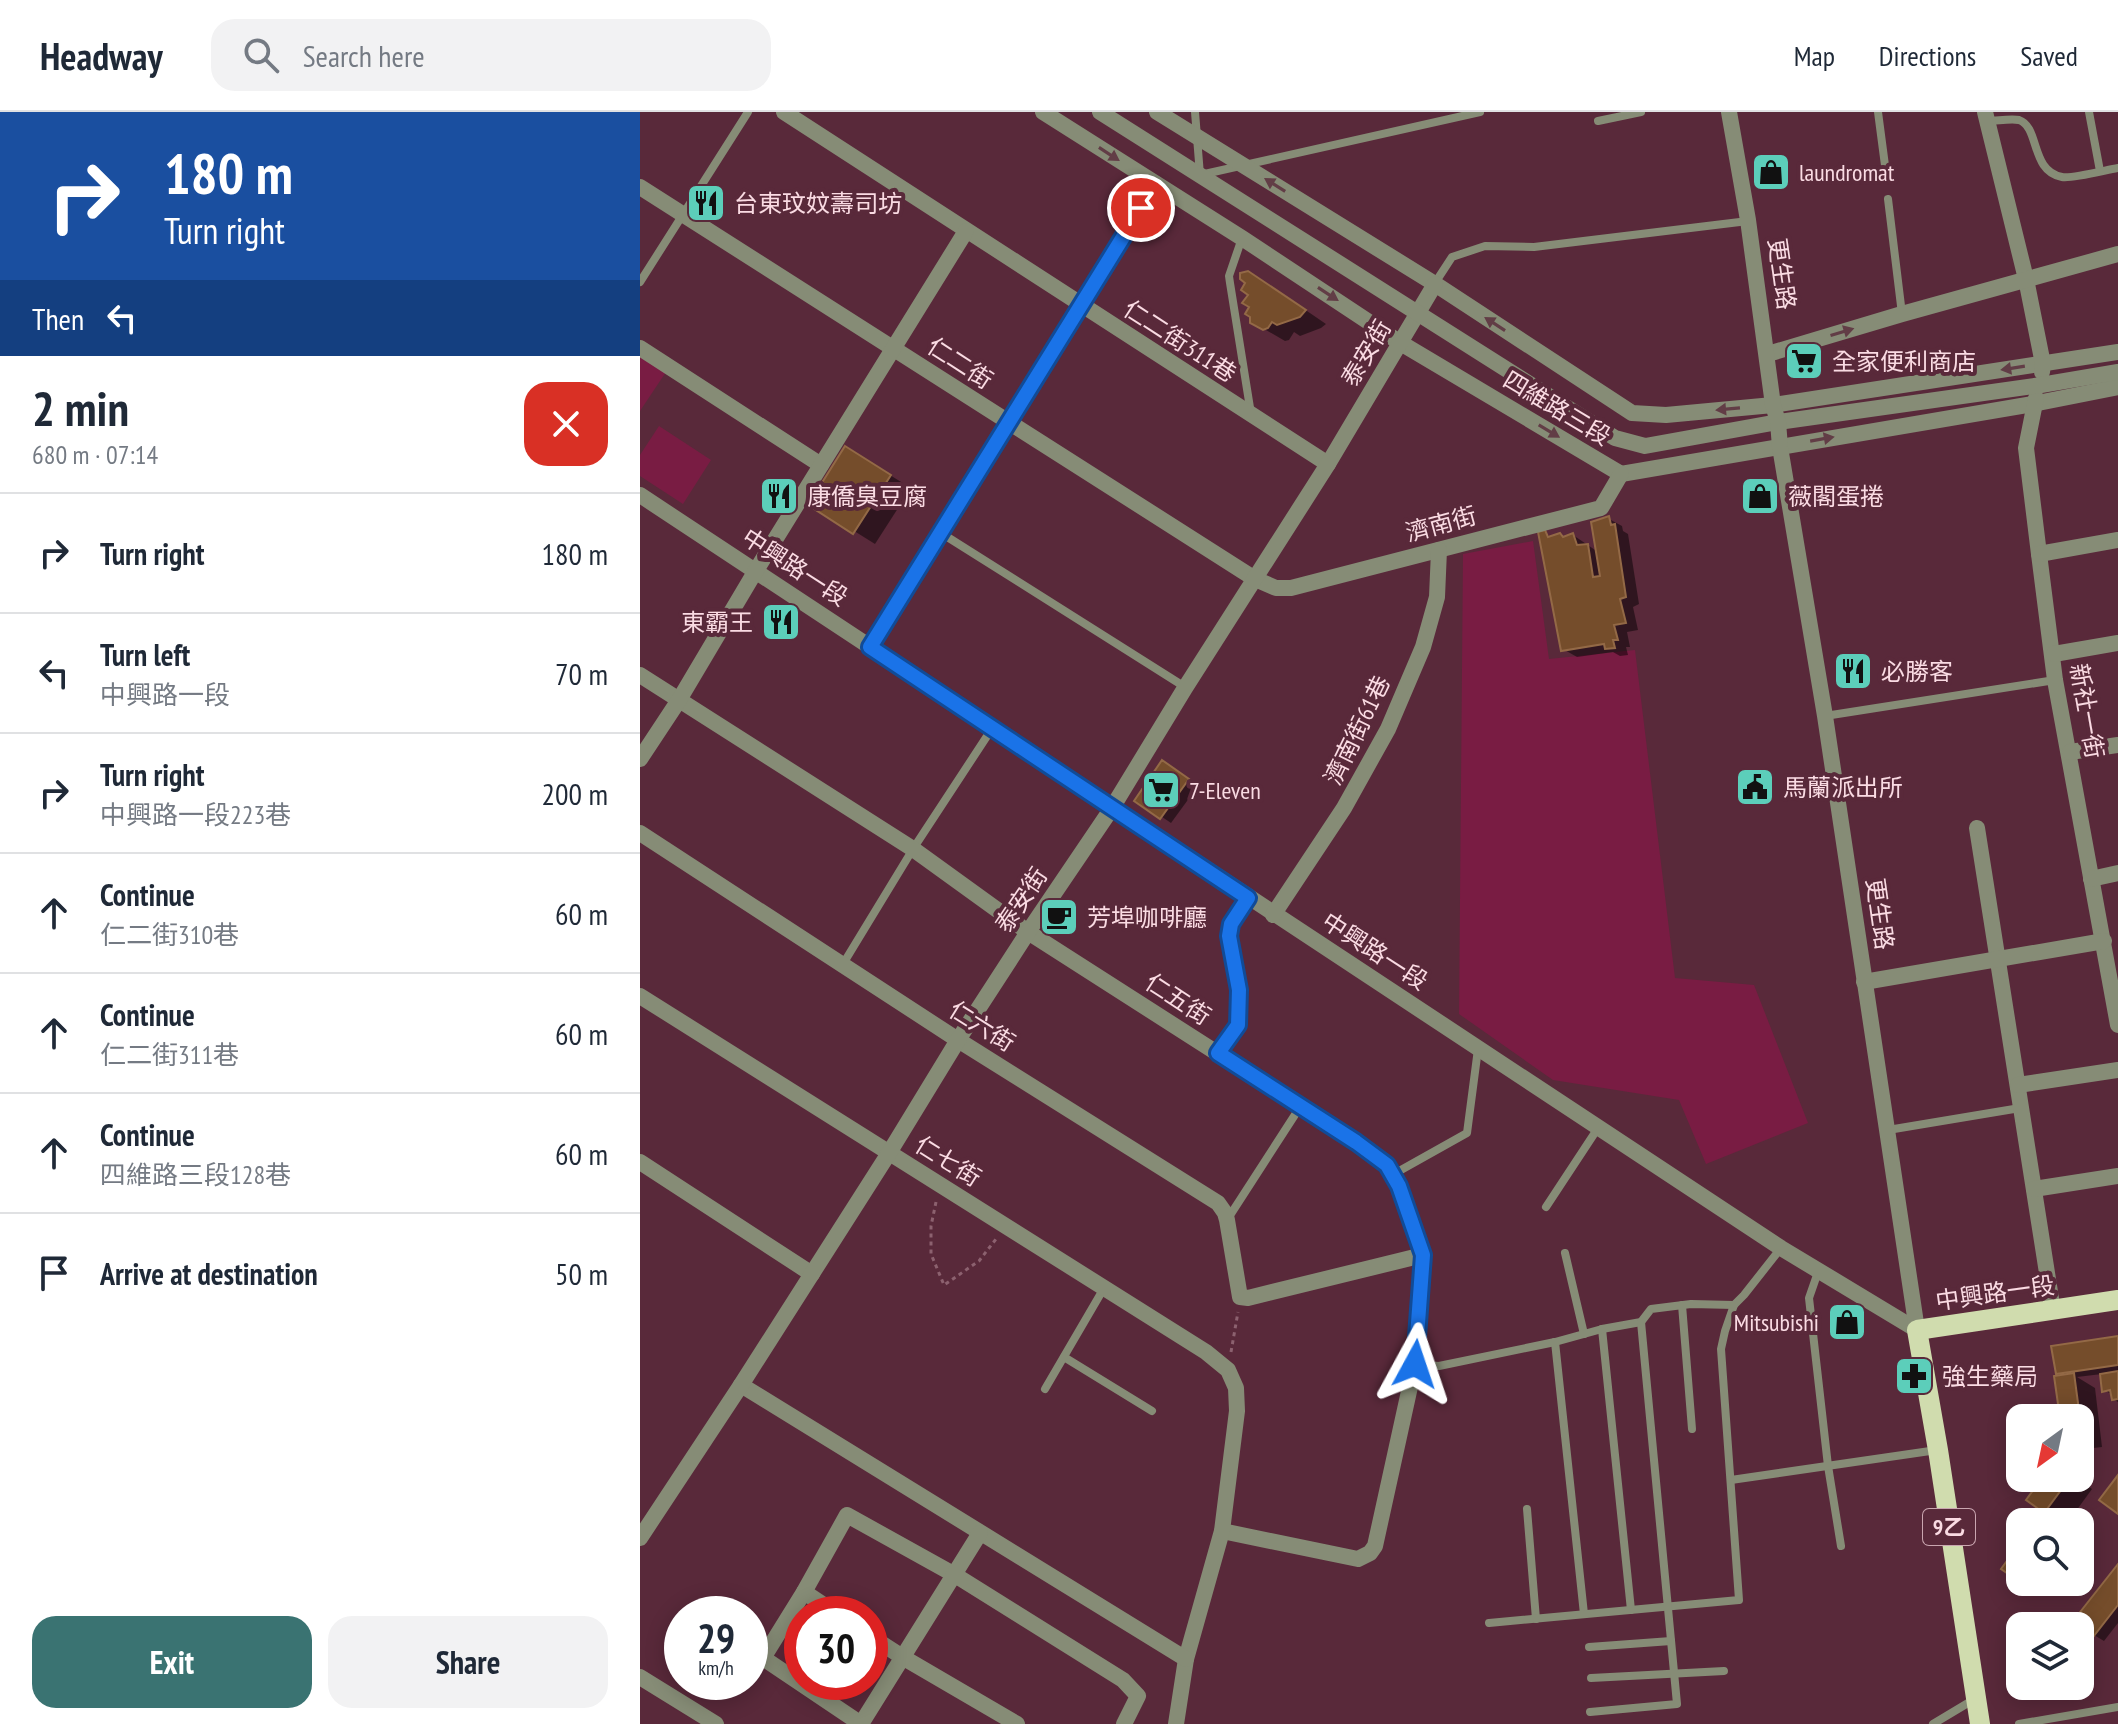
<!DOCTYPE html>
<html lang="en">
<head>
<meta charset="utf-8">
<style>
  :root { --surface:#fff; --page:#f2f2f3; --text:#1f2937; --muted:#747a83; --line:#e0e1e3; --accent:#3a7372 }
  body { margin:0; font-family:"PT Sans Narrow","Noto Sans TC",sans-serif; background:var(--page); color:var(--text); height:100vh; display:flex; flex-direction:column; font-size:30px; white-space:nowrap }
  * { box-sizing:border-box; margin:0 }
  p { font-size:26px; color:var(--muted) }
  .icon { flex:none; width:44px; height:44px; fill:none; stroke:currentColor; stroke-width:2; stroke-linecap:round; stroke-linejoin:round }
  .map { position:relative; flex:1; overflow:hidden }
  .drawer { display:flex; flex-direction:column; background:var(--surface); width:640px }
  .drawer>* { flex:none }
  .hud { background:#1a4fa0; color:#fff; overflow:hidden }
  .needle { width:52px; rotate:213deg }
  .buttons { position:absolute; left:1366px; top:1292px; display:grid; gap:16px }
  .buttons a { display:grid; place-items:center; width:88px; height:88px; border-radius:16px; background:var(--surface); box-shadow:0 4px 20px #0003; font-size:40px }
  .speed { position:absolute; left:24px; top:1484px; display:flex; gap:16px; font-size:40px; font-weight:700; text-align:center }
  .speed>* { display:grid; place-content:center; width:104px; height:104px; border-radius:50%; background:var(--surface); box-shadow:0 4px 20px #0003; line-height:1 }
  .speed small { font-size:20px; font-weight:400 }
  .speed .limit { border:12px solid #d22; background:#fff; color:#111 }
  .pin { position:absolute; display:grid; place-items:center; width:68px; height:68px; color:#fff; margin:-34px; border:4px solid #fff; border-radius:50%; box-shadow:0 2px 8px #0007 }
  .me { position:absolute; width:88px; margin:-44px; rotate:5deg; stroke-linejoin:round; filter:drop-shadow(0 0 6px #0008) }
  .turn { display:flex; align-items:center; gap:28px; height:168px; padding:0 32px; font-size:36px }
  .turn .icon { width:104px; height:104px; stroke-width:2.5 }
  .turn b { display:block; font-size:56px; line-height:68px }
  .then { display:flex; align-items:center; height:76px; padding:0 32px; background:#0003; gap:16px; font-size:30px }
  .round { display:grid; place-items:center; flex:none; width:84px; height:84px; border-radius:24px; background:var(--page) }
  .headline { display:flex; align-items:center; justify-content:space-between; height:136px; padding:0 32px }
  h1 { font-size:48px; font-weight:700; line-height:60px }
  .button { display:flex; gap:16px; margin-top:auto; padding:16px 32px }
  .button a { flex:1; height:92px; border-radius:24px; background:var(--accent); color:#fff; font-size:32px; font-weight:700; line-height:92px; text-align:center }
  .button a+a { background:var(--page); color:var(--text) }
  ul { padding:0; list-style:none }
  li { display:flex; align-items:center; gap:24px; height:120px; padding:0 32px; border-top:2px solid var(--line) }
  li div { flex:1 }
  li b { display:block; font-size:30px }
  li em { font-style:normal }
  header { display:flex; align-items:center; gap:48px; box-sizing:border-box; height:112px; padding:0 40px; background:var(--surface); border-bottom:2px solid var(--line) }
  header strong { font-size:38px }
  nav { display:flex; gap:44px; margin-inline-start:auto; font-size:28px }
  .search { width:560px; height:72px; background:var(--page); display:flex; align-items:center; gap:20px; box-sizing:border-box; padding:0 28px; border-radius:24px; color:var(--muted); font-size:30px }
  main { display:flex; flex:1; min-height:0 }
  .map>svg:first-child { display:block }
  .green { fill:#791c43 }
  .shadow { fill:#0007 }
  .building { fill:#754d2b; stroke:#936946; stroke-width:2 }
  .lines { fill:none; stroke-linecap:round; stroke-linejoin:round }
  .path { stroke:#8c616f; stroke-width:3; stroke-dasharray:4 4; stroke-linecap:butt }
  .service { stroke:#868c76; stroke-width:8 }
  .minor { stroke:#868c76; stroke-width:16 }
  .tertiary { stroke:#868c76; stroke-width:16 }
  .primary { stroke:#d0dcae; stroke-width:20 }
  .oneway { fill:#623d46 }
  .route-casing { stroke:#114b97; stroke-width:20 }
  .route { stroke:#1a73e8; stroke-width:14 }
  .labels { text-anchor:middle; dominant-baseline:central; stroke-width:8; stroke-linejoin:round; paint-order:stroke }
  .shield { fill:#59293a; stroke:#caa6b0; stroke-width:2 }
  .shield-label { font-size:22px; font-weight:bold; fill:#fadbe3 }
  .poi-label { font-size:24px; fill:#fadbe3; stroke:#59293a; text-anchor:start }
  .street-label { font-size:24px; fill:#fadbe3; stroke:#59293a }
</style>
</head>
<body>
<header>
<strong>Headway</strong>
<div class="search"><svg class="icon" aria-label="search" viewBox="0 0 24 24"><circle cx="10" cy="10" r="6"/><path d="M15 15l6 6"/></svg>Search here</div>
<nav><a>Map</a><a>Directions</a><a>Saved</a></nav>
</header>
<main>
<section class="drawer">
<div class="hud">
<div class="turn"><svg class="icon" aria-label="right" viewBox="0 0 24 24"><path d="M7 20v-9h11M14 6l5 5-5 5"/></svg><div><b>180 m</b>Turn right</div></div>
<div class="then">Then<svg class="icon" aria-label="left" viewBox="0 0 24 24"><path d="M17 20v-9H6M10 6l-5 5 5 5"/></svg></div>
</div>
<div class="headline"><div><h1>2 min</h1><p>680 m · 07:14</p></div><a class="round" style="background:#d93025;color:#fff"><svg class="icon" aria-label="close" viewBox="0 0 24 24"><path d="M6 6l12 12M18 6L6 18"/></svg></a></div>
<ul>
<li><svg class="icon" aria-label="right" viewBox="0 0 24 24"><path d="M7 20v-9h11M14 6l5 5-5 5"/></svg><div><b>Turn right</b></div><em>180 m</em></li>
<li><svg class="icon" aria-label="left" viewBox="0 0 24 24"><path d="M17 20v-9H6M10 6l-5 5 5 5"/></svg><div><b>Turn left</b><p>中興路一段</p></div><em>70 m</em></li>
<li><svg class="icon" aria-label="right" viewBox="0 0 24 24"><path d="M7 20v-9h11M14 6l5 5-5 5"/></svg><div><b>Turn right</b><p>中興路一段223巷</p></div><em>200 m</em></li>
<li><svg class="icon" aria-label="ahead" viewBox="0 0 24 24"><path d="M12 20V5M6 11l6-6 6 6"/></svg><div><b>Continue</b><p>仁二街310巷</p></div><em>60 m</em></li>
<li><svg class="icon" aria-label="ahead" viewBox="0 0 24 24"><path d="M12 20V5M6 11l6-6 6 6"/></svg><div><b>Continue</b><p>仁二街311巷</p></div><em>60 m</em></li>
<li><svg class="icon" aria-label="ahead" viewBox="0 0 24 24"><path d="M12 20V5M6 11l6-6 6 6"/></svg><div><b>Continue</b><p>四維路三段128巷</p></div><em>60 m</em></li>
<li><svg class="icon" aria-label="arrive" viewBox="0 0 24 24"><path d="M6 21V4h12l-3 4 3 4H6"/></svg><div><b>Arrive at destination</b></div><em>50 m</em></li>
</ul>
<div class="button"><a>Exit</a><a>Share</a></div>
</section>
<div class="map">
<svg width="1478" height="1612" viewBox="0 0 1478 1612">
  <rect width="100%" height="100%" fill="#59293a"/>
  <g class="green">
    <path d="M0,243L26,260L0,299Z"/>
    <path d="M19,314L71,348L43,392L0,364V343Z"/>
    <path d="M893,429L909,547L995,538L1035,866L1114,873L1168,1011L1066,1052L1039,988L913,968L819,902L823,442Z"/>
  </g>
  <g class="shadow">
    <path d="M629,173L686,212L681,216L660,224L654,220L649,228L645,229L612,210Z"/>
    <path d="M227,349L271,376L235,432L171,392Z"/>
    <path d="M969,407L982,414L983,419L988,422L999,492L993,495L998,518L987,520L990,535H986L988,543L980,544L973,540L937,545L923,537L904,421L912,425L920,423L926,426L933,423L958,440Z"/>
    <path d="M533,656L558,674L531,711L497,688Z"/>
    <path d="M1478,1227V1290L1473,1287V1283L1464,1278L1462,1262L1437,1265L1455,1276L1462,1335L1445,1337L1440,1334V1306H1422L1424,1265L1418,1261Z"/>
    <path d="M1405,1366H1436L1452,1377L1428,1410H1423L1405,1400L1389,1388Z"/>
    <path d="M1478,1456V1511L1464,1529L1454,1523Z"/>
    <path d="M1384,1470H1412L1403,1482Z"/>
  </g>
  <g class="building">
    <path d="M608,159L666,198L660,205L637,213L632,210L628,216L623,218L610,211V205L605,202L609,195L602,191L608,183L601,178L605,171L600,167V161Z"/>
    <path d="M205,334L251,363L213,422L168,393Z"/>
    <path d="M969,404L971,413L975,412L986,485L980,487L986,511L974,513L978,528H973L975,536L965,537L964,532L921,539L898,420L905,418L908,425L920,421L923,425L933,421L937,433L948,432L953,465L960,464L951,410Z"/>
    <path d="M522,648L549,667L520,707L494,689Z"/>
    <path d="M1478,1224V1253L1416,1262L1411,1234Z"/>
    <path d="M1478,1259V1287L1472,1288L1470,1278L1462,1280L1460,1262Z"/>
    <path d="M1434,1261L1440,1306H1420L1414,1264Z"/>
    <path d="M1478,1363V1402L1459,1388Z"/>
    <path d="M1402,1366H1430L1404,1401L1386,1388Z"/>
    <path d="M1380,1431V1470L1361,1457Z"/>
    <path d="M1478,1452V1493L1453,1525L1433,1509Z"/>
  </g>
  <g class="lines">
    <g class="path">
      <path d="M296,1090L291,1114V1142L304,1173L339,1149L356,1127"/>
      <path d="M591,1240L598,1200"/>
    </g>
    <g class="service">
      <path d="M555,0L560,63L840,0"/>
      <path d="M1238,0L1246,61"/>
      <path d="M1449,0L1460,59"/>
      <path d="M958,9L1001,0"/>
      <path d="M1348,9C1357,9 1371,6 1379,8C1400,15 1390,59 1422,65C1432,67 1466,58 1478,56"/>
      <path d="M1248,87L1262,202"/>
      <path d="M602,126L589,164L590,171L611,302"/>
      <path d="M0,170L108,0"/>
      <path d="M795,171L812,145L845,134L894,135L1108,109"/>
      <path d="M301,421L545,575"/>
      <path d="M1185,604L1415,568"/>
      <path d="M203,852L273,737L353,615"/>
      <path d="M1248,1018L1380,996"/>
      <path d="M752,1063L827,1021L838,937"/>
      <path d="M906,1095L958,1016"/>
      <path d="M587,1108L660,995"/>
      <path d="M925,1141L944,1222"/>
      <path d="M1178,1160L1169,1186L1188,1354L1201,1434"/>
      <path d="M1042,1193L1052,1317"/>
      <path d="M962,1217L991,1498"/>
      <path d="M915,1230L944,1502"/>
      <path d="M424,1245L512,1299"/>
      <path d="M775,1252L799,1254L915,1230L962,1217L1001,1210L1011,1197L1051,1192L1094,1193L1104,1183L1141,1136"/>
      <path d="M405,1277L464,1176"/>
      <path d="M1091,1368L1297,1338"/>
      <path d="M887,1397L896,1507"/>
      <path d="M849,1511L1099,1488L1081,1237L1085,1219L1094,1193"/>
      <path d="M949,1535L1031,1529"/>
      <path d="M951,1566L1084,1559"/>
      <path d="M950,1600L1037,1592L1001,1210"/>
      <path d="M1293,1612L1333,1588"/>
      <path d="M1379,1612L1478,1595"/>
    </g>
    <g class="minor">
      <path d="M144,0L688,352"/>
      <path d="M403,0L602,126L759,230L981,362L1393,292L1478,275"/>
      <path d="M517,0L795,172L992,301L1026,303L1133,293L1478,240"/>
      <path d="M1345,0L1386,167L1403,252L1402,260"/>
      <path d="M0,75L615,467L636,476H651L961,396L981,362"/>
      <path d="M0,236L181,353"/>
      <path d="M1128,242L1262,202L1478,142"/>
      <path d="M1396,286L1386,336L1399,442L1415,568L1478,913"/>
      <path d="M0,383L1141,1136L1277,1218"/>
      <path d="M1399,442L1478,428"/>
      <path d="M230,535L516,72"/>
      <path d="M1414,542L1478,531"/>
      <path d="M0,563L273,737L388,820L716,1030L747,1053L759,1074L783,1143L775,1252L735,1434L730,1441L718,1447L582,1419"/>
      <path d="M1430,640L1478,633"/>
      <path d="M0,647L39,588L115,460L326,119"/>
      <path d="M1337,716L1413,1199"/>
      <path d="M0,721L318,928L578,1091L585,1101L587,1108L600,1185L608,1186L783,1143"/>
      <path d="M1451,767L1478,761"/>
      <path d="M633,803L704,696L748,617L783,535L797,485L799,438"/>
      <path d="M1224,870L1464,829"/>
      <path d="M0,884L566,1240L588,1258L596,1276L597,1299L582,1419L546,1547L536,1612"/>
      <path d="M578,941L598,913L599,878L589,824L591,812L608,786"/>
      <path d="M1378,973L1478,958"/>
      <path d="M0,1050L172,1162"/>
      <path d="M1394,1077L1478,1064"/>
      <path d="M101,1273L546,1547"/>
      <path d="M0,1426L101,1273L249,1041L318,928L388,820L472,696L545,576L688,352L795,172"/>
      <path d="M164,1480L197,1502"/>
      <path d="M230,1524L264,1546L377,1612"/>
      <path d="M0,1565L76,1612"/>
      <path d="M221,1612L123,1546L164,1480L207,1403L315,1463L483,1568L498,1584L484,1612"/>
      <path d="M221,1612L340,1421"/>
    </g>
    <g class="tertiary">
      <path d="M460,0L975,326L1005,334L1138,310L1401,273L1478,260"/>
      <path d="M1089,0L1108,108L1133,293L1138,310L1140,335L1185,604L1277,1218"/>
    </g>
    <path class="primary" d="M1340,1612L1298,1338L1277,1218L1478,1188"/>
  </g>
  <defs><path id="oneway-solid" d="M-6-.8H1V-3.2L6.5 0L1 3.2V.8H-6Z" transform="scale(2)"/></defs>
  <g class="oneway">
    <use href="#oneway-solid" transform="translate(469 42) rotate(33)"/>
    <use href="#oneway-solid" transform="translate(635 73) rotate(-148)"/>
    <use href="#oneway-solid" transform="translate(688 182) rotate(33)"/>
    <use href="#oneway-solid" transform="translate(855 212) rotate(-147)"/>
    <use href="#oneway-solid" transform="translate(1202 220) rotate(-17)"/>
    <use href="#oneway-solid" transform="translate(1373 256) rotate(171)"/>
    <use href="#oneway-solid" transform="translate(1088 297) rotate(175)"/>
    <use href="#oneway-solid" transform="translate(909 319) rotate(31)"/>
    <use href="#oneway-solid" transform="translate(1182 327) rotate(-10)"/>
  </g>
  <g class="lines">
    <defs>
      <path id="route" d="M501,96L230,535L608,786L591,812L589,824L599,878L598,913L578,941L716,1030L747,1053L759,1074L783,1143L775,1252"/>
    </defs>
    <use href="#route" class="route-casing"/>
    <use href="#route" class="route"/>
  </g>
  <defs>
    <symbol id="shop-square" viewBox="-11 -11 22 22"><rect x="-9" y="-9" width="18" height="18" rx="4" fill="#5cceba" stroke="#59293a"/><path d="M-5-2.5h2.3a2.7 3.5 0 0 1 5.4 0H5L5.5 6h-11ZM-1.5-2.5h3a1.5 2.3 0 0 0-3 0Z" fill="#111"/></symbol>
    <symbol id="restaurant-square" viewBox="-11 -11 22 22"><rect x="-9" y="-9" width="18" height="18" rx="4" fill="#5cceba" stroke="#59293a"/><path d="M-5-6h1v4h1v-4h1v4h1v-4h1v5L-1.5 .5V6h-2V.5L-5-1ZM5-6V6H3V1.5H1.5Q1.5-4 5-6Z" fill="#111"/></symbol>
    <symbol id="supermarket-square" viewBox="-11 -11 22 22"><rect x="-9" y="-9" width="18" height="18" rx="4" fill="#5cceba" stroke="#59293a"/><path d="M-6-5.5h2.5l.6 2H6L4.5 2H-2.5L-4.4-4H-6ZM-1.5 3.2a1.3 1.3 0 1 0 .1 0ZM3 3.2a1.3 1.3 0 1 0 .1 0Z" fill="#111"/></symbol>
    <symbol id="civic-square" viewBox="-11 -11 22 22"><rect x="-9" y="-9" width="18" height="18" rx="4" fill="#5cceba" stroke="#59293a"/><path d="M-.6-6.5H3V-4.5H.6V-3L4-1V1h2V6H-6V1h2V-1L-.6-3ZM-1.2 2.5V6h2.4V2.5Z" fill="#111"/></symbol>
    <symbol id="cafe-square" viewBox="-11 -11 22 22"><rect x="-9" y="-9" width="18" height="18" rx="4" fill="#5cceba" stroke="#59293a"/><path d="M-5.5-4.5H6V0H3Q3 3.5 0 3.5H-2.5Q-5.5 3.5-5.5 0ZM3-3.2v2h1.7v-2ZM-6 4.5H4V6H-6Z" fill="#111"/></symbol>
    <symbol id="pharmacy-square" viewBox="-11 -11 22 22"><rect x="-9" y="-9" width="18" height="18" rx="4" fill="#5cceba" stroke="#59293a"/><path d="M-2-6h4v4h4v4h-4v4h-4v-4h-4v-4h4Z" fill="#111"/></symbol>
  </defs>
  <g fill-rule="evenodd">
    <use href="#shop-square" x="1109" y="38" width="44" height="44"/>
    <use href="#restaurant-square" x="44" y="69" width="44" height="44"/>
    <use href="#supermarket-square" x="1142" y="227" width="44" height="44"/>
    <use href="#restaurant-square" x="117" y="362" width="44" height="44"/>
    <use href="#shop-square" x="1098" y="362" width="44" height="44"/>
    <use href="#restaurant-square" x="119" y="488" width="44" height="44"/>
    <use href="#restaurant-square" x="1191" y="537" width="44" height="44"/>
    <use href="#civic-square" x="1093" y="653" width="44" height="44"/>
    <use href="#supermarket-square" x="499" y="656" width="44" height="44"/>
    <use href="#cafe-square" x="397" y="783" width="44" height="44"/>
    <use href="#shop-square" x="1185" y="1188" width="44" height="44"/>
    <use href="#pharmacy-square" x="1252" y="1242" width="44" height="44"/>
  </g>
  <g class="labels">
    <rect class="shield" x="1283" y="1397" width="52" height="36" rx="6"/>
    <g class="shield-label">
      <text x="1309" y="1415">9乙</text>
    </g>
    <g class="poi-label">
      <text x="1159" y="60">laundromat</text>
      <text x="94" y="91">台東玟妏壽司坊</text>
      <text x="1192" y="249">全家便利商店</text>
      <text x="167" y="384">康僑臭豆腐</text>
      <text x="1148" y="384">薇閣蛋捲</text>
      <text x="113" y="510" text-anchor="end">東霸王</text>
      <text x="1241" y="559">必勝客</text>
      <text x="1143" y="675">馬蘭派出所</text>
      <text x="549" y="678">7-Eleven</text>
      <text x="447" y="805">芳埠咖啡廳</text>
      <text x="1179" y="1210" text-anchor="end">Mitsubishi</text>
      <text x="1302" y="1264">強生藥局</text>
    </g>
    <g class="street-label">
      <text transform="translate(1142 162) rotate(82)">更生路</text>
      <text transform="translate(540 229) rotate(33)">仁二街311巷</text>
      <text transform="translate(726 241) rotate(-59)">泰安街</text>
      <text transform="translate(320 251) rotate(33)">仁二街</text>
      <text transform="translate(917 296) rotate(31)">四維路三段</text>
      <text transform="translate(801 412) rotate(-15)">濟南街</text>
      <text transform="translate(155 455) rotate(33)">中興路一段</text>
      <text transform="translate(1447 599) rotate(80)">新社一街</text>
      <text transform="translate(717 618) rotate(-64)">濟南街61巷</text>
      <text transform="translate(381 788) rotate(-56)">泰安街</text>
      <text transform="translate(1240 802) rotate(82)">更生路</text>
      <text transform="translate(735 839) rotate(33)">中興路一段</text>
      <text transform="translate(538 887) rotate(33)">仁五街</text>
      <text transform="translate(342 914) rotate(32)">仁六街</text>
      <text transform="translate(308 1049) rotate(32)">仁七街</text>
      <text transform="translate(1355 1181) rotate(-8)">中興路一段</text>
    </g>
  </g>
</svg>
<div class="buttons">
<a><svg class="needle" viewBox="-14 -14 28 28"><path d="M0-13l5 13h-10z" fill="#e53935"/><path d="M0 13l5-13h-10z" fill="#747a83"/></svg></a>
<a><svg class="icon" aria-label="search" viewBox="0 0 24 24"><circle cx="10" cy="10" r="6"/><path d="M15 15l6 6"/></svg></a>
<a><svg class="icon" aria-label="layers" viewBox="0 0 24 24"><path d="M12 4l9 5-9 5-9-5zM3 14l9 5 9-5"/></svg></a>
</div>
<div class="speed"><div>29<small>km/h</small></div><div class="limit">30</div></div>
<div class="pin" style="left:501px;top:96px;background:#d93025"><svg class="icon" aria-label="arrive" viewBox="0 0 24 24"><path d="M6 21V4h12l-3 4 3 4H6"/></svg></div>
<svg class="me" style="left:775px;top:1252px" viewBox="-20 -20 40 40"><path d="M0-17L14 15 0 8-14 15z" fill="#1a73e8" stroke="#fff" stroke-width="4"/></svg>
</div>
</main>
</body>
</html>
